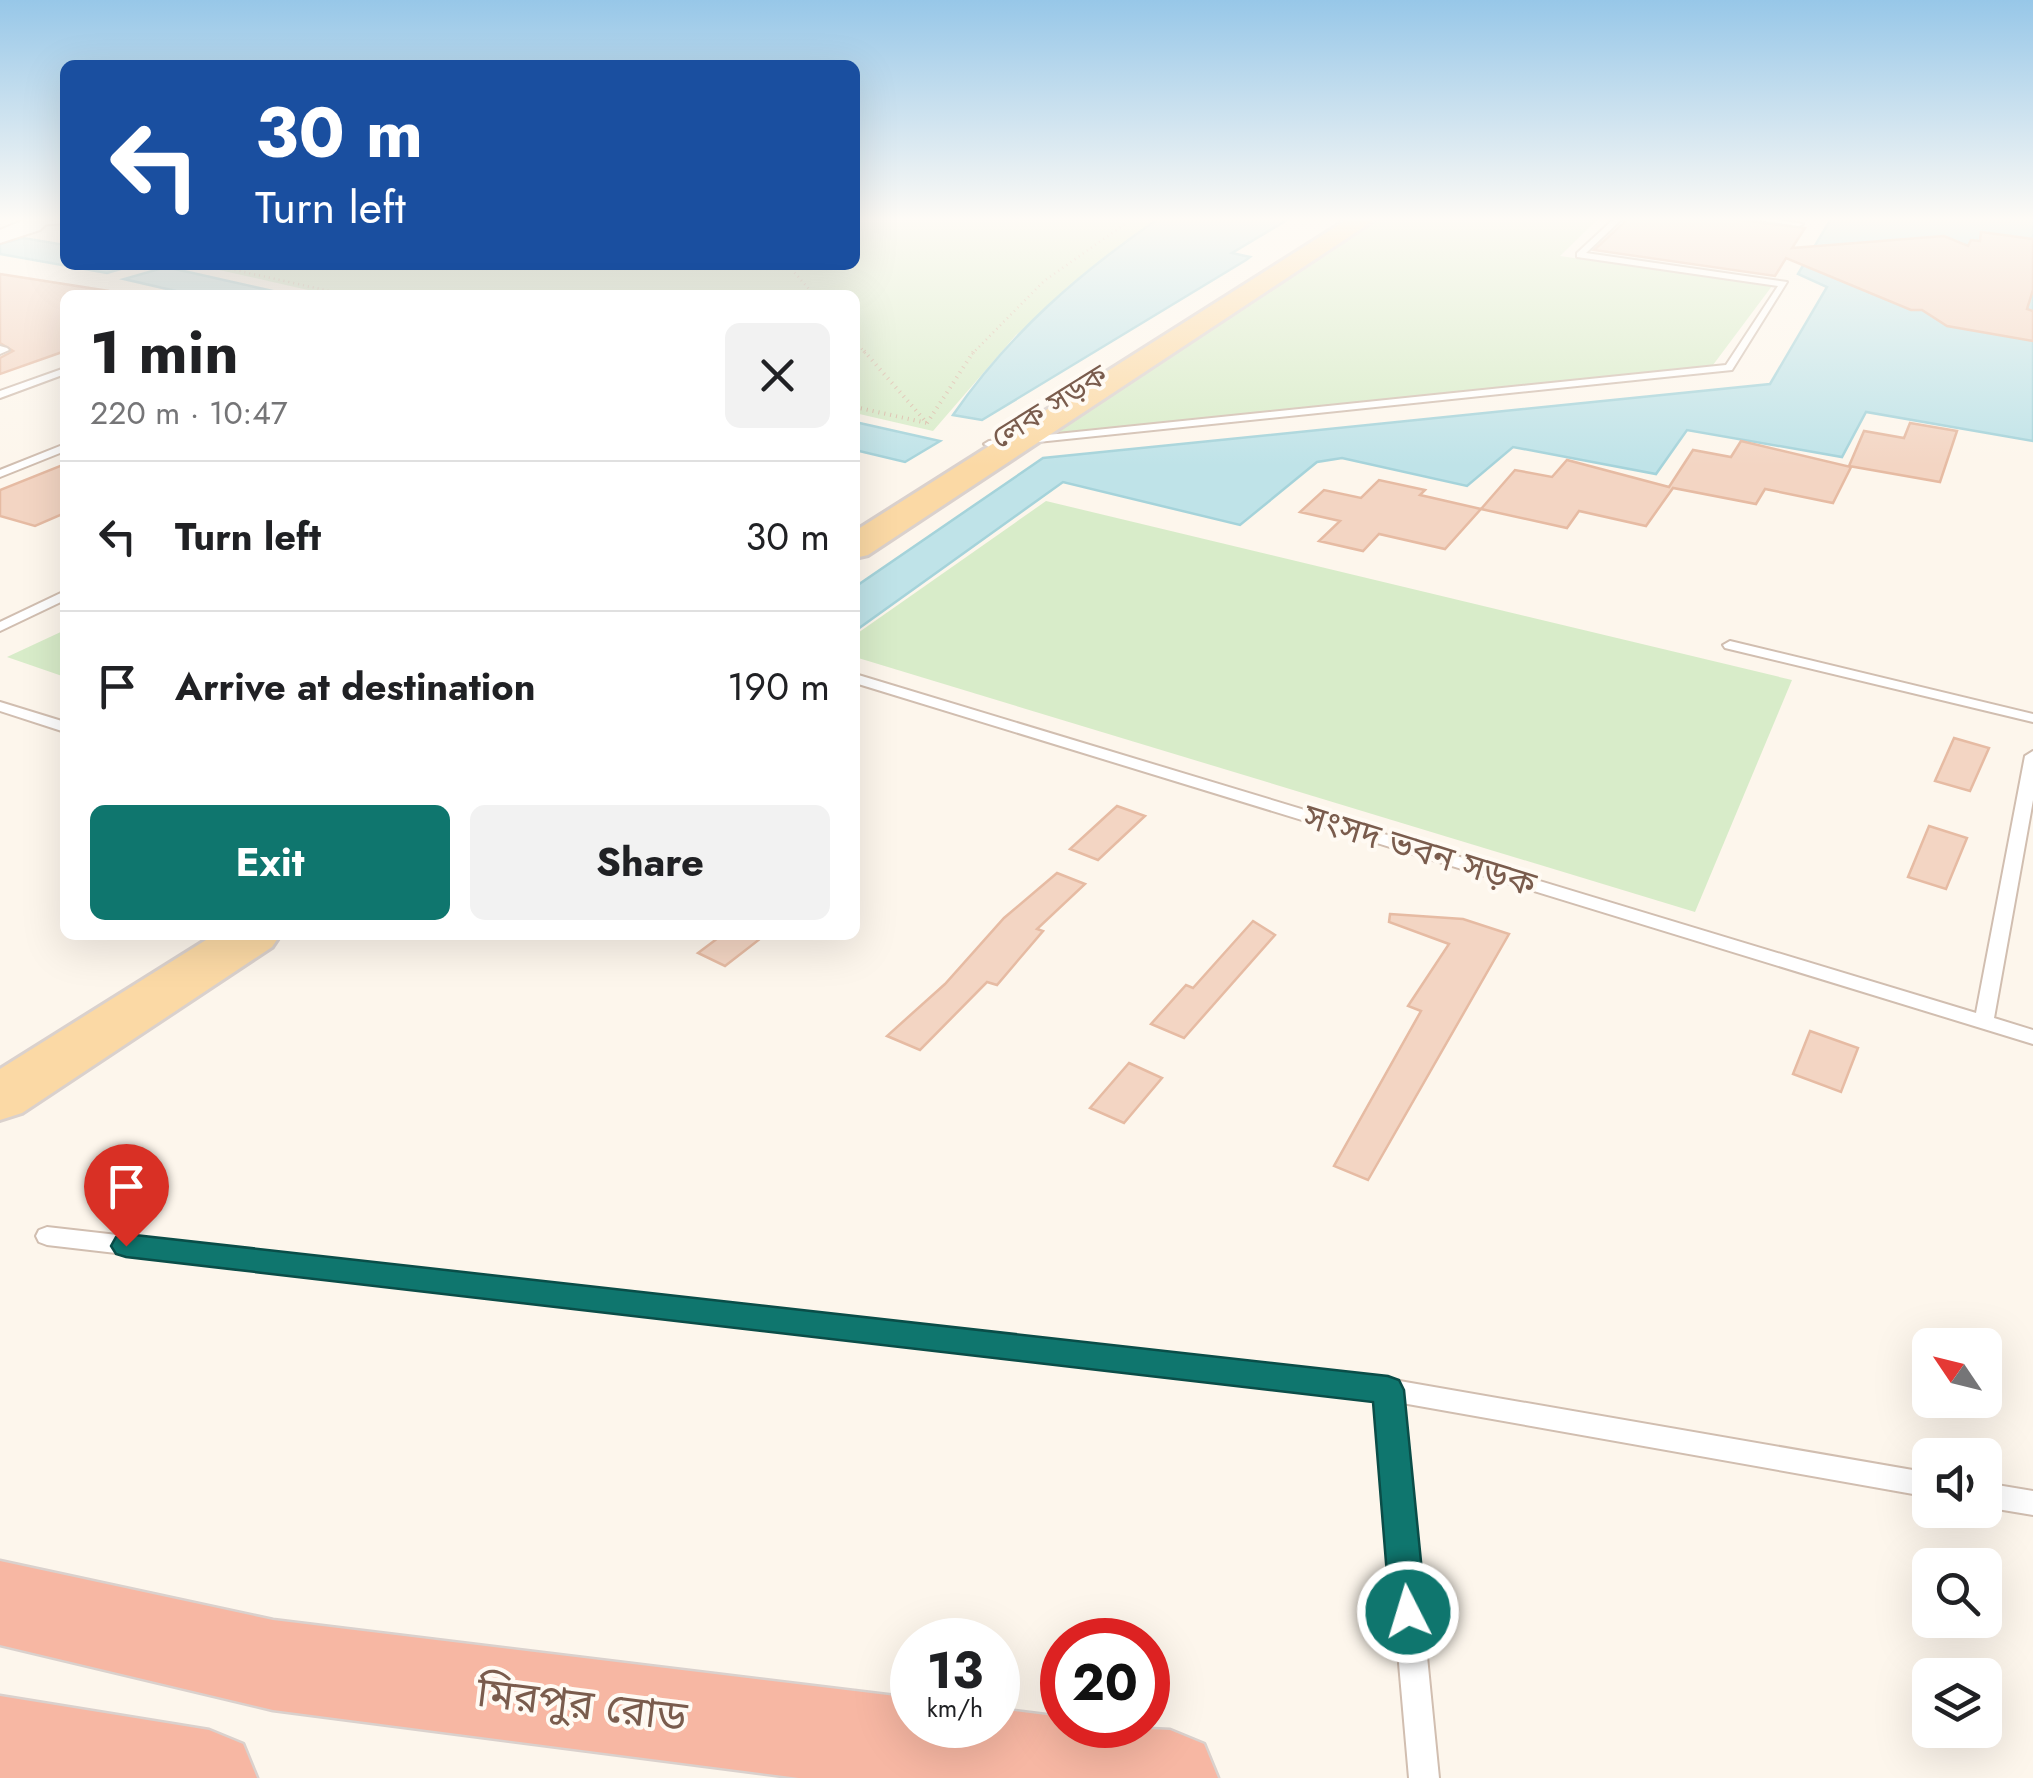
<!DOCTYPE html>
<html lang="en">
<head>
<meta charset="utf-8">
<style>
  :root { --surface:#fff; --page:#f2f2f2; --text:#202124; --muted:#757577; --line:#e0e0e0; --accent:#0f766e }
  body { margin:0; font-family:Jost,"Noto Sans Bengali",sans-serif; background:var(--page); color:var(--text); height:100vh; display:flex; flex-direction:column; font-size:38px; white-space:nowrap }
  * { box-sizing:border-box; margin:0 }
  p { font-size:32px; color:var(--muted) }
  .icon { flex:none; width:55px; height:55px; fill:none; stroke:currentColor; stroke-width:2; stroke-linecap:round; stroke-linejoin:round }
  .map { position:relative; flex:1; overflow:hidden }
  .details { position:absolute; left:60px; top:290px; width:800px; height:650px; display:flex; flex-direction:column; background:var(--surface); border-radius:15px; box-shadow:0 10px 40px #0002 }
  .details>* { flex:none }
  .hud { position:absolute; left:60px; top:60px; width:800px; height:210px; border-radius:15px; box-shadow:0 10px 40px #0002; background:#1a4fa0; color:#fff; overflow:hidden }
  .needle { width:65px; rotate:305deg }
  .buttons { position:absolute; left:1912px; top:1328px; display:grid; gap:20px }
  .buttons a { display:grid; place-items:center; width:90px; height:90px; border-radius:15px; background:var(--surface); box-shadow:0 10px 40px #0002; font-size:50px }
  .speed { position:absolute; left:890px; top:1618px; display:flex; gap:20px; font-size:50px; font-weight:700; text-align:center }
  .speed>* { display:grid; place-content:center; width:130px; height:130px; border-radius:50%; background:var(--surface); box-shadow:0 10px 40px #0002; line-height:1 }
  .speed small { font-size:25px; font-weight:400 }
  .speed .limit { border:15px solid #d22; background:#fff; color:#111 }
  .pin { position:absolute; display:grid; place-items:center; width:85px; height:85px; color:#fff; margin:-102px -42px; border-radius:50% 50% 50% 0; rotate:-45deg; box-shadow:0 0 10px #0007 }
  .pin .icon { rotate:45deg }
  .me { position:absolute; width:110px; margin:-55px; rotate:355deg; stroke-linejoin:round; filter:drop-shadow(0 0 8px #0008) }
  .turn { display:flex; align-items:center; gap:35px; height:210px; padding:0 30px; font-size:45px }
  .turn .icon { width:130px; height:130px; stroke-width:2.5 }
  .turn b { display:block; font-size:70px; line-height:85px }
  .round { display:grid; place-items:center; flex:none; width:105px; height:105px; border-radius:15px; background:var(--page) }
  .summary { display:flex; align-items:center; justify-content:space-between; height:170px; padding:0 30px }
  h1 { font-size:60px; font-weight:700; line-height:75px }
  .action { display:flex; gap:20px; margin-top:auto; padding:20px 30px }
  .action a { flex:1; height:115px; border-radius:15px; background:var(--accent); color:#fff; font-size:40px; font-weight:700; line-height:115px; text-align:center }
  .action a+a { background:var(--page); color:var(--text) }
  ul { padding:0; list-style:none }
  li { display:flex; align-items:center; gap:30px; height:150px; padding:0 30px; border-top:2px solid var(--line) }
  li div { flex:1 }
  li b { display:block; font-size:38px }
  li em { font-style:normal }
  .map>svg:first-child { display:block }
  .green { fill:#d8ecc9 }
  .water { fill:#bfe3e8; stroke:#a5d3da; stroke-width:2.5 }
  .building { fill:#f3d5c3; stroke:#e6bba3; stroke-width:2.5 }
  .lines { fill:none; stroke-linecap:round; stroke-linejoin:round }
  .lane-casing { stroke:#d1beb0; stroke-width:4 }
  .secondary-casing { stroke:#d6c0b0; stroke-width:4 }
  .primary-casing { stroke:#dad1cd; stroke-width:6 }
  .highway-casing { stroke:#dad1cd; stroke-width:5 }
  .path-far1 { stroke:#d9b8a5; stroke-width:2.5; stroke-dasharray:1 4; stroke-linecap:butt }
  .path { stroke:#d9b8a5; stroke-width:4; stroke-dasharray:1 5; stroke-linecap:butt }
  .lane { fill:#fff; fill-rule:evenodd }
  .secondary { fill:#fff; fill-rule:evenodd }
  .primary { fill:#fbd9a5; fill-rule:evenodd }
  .highway { fill:#f7b7a3; fill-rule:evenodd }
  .route { fill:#0f766e; stroke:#0a4d48; stroke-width:2.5 }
  .labels { text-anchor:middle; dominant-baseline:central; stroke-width:8; stroke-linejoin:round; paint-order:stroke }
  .far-street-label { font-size:30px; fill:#7a5c4d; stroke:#fffaf3 }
  .street-label { font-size:35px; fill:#7a5c4d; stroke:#fffaf3 }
  .near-street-label { font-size:42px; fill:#7a5c4d; stroke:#fffaf3 }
</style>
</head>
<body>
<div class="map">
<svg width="2033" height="1778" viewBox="0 0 2033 1778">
  <rect width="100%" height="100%" fill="#fdf6ec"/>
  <g class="green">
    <path d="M855,217H1162L1016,335L933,431L855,413V295H330L197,265H855Z"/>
    <path d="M1373,217H1600L1560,256L1772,286L1713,365L1041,435Z"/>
    <path d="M1046,501L1792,680L1695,912L855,657V635Z"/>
    <path d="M65,630V677L7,657Z"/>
  </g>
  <g class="water">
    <path d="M1161,217H1292L1232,253L1250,257L1246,260L982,420L953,415C1009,334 1080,272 1161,217Z"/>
    <path d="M1832,217H2033V441L1866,412L1842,457L1687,430L1656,474L1513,447L1467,486L1342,458L1317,462L1240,525L1063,482L855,631V587L1043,458L1770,384L1827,287L1798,274Z"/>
    <path d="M23,238L65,245V265H134L107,273L0,254V244Z"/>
    <path d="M166,267L290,295H193L124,279Z"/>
    <path d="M855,422L940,441L905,462L855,450Z"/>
  </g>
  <g class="building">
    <path d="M1630,217H1714L1805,228L1792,248L1944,236L1968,246L1971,240L1980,241L1981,232L2033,239V290L2027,309L2033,311V341L1947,326L1922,310H1911L1786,258L1775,276L1594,250Z"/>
    <path d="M0,274L109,291L65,295V351L0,374V358L13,351L0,343Z"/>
    <path d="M1910,423L1957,431L1940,482L1849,466L1864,431L1904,438Z"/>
    <path d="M1741,441L1851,467L1833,503L1765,489L1756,504L1673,488L1646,526L1579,511L1567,528L1481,509L1445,549L1379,534L1363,551L1319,541L1340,521L1300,512L1324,490L1361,498L1379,480L1425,490L1420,495L1481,509L1515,470L1552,477L1567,460L1669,487L1693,450L1731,457Z"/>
    <path d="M65,464V513L35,526L0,516V490Z"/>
    <path d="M1954,738L1989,748L1970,791L1935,781Z"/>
    <path d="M1117,806L1145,816L1098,860L1070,849Z"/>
    <path d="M1929,826L1967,838L1946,889L1908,877Z"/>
    <path d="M1057,873L1085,884L1037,929L1043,931L997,985L987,982L920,1050L887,1036L945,984L1004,918Z"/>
    <path d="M1390,914L1463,919L1509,934L1368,1180L1334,1166L1421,1011L1408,1006L1449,944L1389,922Z"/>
    <path d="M1253,921L1275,935L1184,1038L1151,1024L1186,985L1193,988Z"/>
    <path d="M722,935H765L725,966L698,953Z"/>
    <path d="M1810,1031L1858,1048L1841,1092L1793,1074Z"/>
    <path d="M1129,1063L1162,1078L1124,1123L1090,1108Z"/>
  </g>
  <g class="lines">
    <defs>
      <g id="lane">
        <path d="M1616,217H1624L1586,253L1787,282L1732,370L989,447L984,444L989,441L1726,365L1778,286L1577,257V253Z"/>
        <path d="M1735,217H1758L1803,224L1799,226Z"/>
        <path d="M65,219V223L38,225L34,223Z"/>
        <path d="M0,346L7,348L9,350L0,354Z"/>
        <path d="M65,368V374L0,398V391Z"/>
        <path d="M65,444V451L0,477V470Z"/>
        <path d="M65,591V600L0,631V622Z"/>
        <path d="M1730,641L2033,714V722L1725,648L1723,645Z"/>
        <path d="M855,674L1976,1013L2025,756L2033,751V800L1994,1018L2033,1030V1044L855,683Z"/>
        <path d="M0,702L65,722V732L0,711Z"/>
        <path d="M47,1227L1388,1379L1930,1473V1497L1402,1403L1439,1778H1409L1376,1399L47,1245L39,1242L36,1236L39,1230Z"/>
        <path d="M1985,1483L2033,1491V1515L1985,1507Z"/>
      </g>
      <path id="secondary" d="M31,217H53L40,230L0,243V230Z"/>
      <g id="primary">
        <path d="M1351,217H1379L868,555L855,558V531Z"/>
        <path d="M214,935H280L272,947L22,1113L0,1120V1069Z"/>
      </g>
      <g id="highway">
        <path d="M0,1561L273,1620L912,1698V1725H998V1709L1062,1717V1725L1170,1730L1204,1744L1218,1778H799L273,1710L0,1645Z"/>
        <path d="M0,1696L209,1730L243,1744L257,1778H0Z"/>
      </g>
    </defs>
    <use href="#lane" class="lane-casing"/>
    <use href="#secondary" class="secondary-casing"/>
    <use href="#primary" class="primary-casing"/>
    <use href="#highway" class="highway-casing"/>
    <g class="path-far1">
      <path d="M259,265L222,267L347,295"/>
      <path d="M788,265L814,295"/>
      <path d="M855,341L866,354"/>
      <path d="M972,354L1044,281L1135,217"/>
    </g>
    <g class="path">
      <path d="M864,351L927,423"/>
      <path d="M855,407L927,423"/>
      <path d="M927,423L974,351"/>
    </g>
    <use href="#lane" class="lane"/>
    <use href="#secondary" class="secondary"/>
    <use href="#primary" class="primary"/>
    <use href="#highway" class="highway"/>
  </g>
  <linearGradient id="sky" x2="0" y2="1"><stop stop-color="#97c7e8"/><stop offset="0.47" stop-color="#fefbf6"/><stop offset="1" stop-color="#fefbf6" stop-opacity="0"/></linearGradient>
  <rect width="2033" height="466" fill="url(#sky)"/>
  <path class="route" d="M126,1234L1388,1376L1399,1380L1404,1390L1426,1612L1421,1625L1408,1630L1395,1625L1390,1612L1373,1402L126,1257L116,1254L111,1246L116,1237Z"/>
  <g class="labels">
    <g class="far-street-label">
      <text transform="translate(1049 406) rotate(-32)">লেক সড়ক</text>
    </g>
    <g class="street-label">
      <text transform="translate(1420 850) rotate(17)">সংসদ ভবন সড়ক</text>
    </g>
    <g class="near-street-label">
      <text transform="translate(582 1704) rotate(7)">মিরপুর রোড</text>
    </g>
  </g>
</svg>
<div class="buttons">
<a><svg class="needle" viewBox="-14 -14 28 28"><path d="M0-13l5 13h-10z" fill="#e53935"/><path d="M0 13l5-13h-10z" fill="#757577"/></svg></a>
<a><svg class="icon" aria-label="sound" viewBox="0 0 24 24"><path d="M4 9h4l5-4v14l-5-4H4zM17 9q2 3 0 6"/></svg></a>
<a><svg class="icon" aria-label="search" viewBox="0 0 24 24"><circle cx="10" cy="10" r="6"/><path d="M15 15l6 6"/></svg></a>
<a><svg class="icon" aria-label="layers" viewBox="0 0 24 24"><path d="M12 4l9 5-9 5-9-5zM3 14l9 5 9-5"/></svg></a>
</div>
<div class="speed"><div>13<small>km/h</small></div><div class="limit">20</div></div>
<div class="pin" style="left:126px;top:1246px;background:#d93025"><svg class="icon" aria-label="arrive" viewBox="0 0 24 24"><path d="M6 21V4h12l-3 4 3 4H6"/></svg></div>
<svg class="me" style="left:1408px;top:1612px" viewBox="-20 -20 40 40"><circle r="17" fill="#0f766e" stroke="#fff" stroke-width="3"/><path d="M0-11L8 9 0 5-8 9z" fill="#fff"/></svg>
<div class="hud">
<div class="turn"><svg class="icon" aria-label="left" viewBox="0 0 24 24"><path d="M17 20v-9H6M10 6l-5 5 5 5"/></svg><div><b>30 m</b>Turn left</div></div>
</div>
<section class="details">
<div class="summary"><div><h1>1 min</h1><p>220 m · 10:47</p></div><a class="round"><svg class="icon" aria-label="close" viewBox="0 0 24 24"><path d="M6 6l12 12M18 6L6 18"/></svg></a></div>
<ul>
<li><svg class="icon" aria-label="left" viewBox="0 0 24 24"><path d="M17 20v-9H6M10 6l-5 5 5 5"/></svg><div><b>Turn left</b></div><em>30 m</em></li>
<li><svg class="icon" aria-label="arrive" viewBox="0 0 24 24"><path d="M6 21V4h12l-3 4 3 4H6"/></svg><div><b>Arrive at destination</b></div><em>190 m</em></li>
</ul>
<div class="action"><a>Exit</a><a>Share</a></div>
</section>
</div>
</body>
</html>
